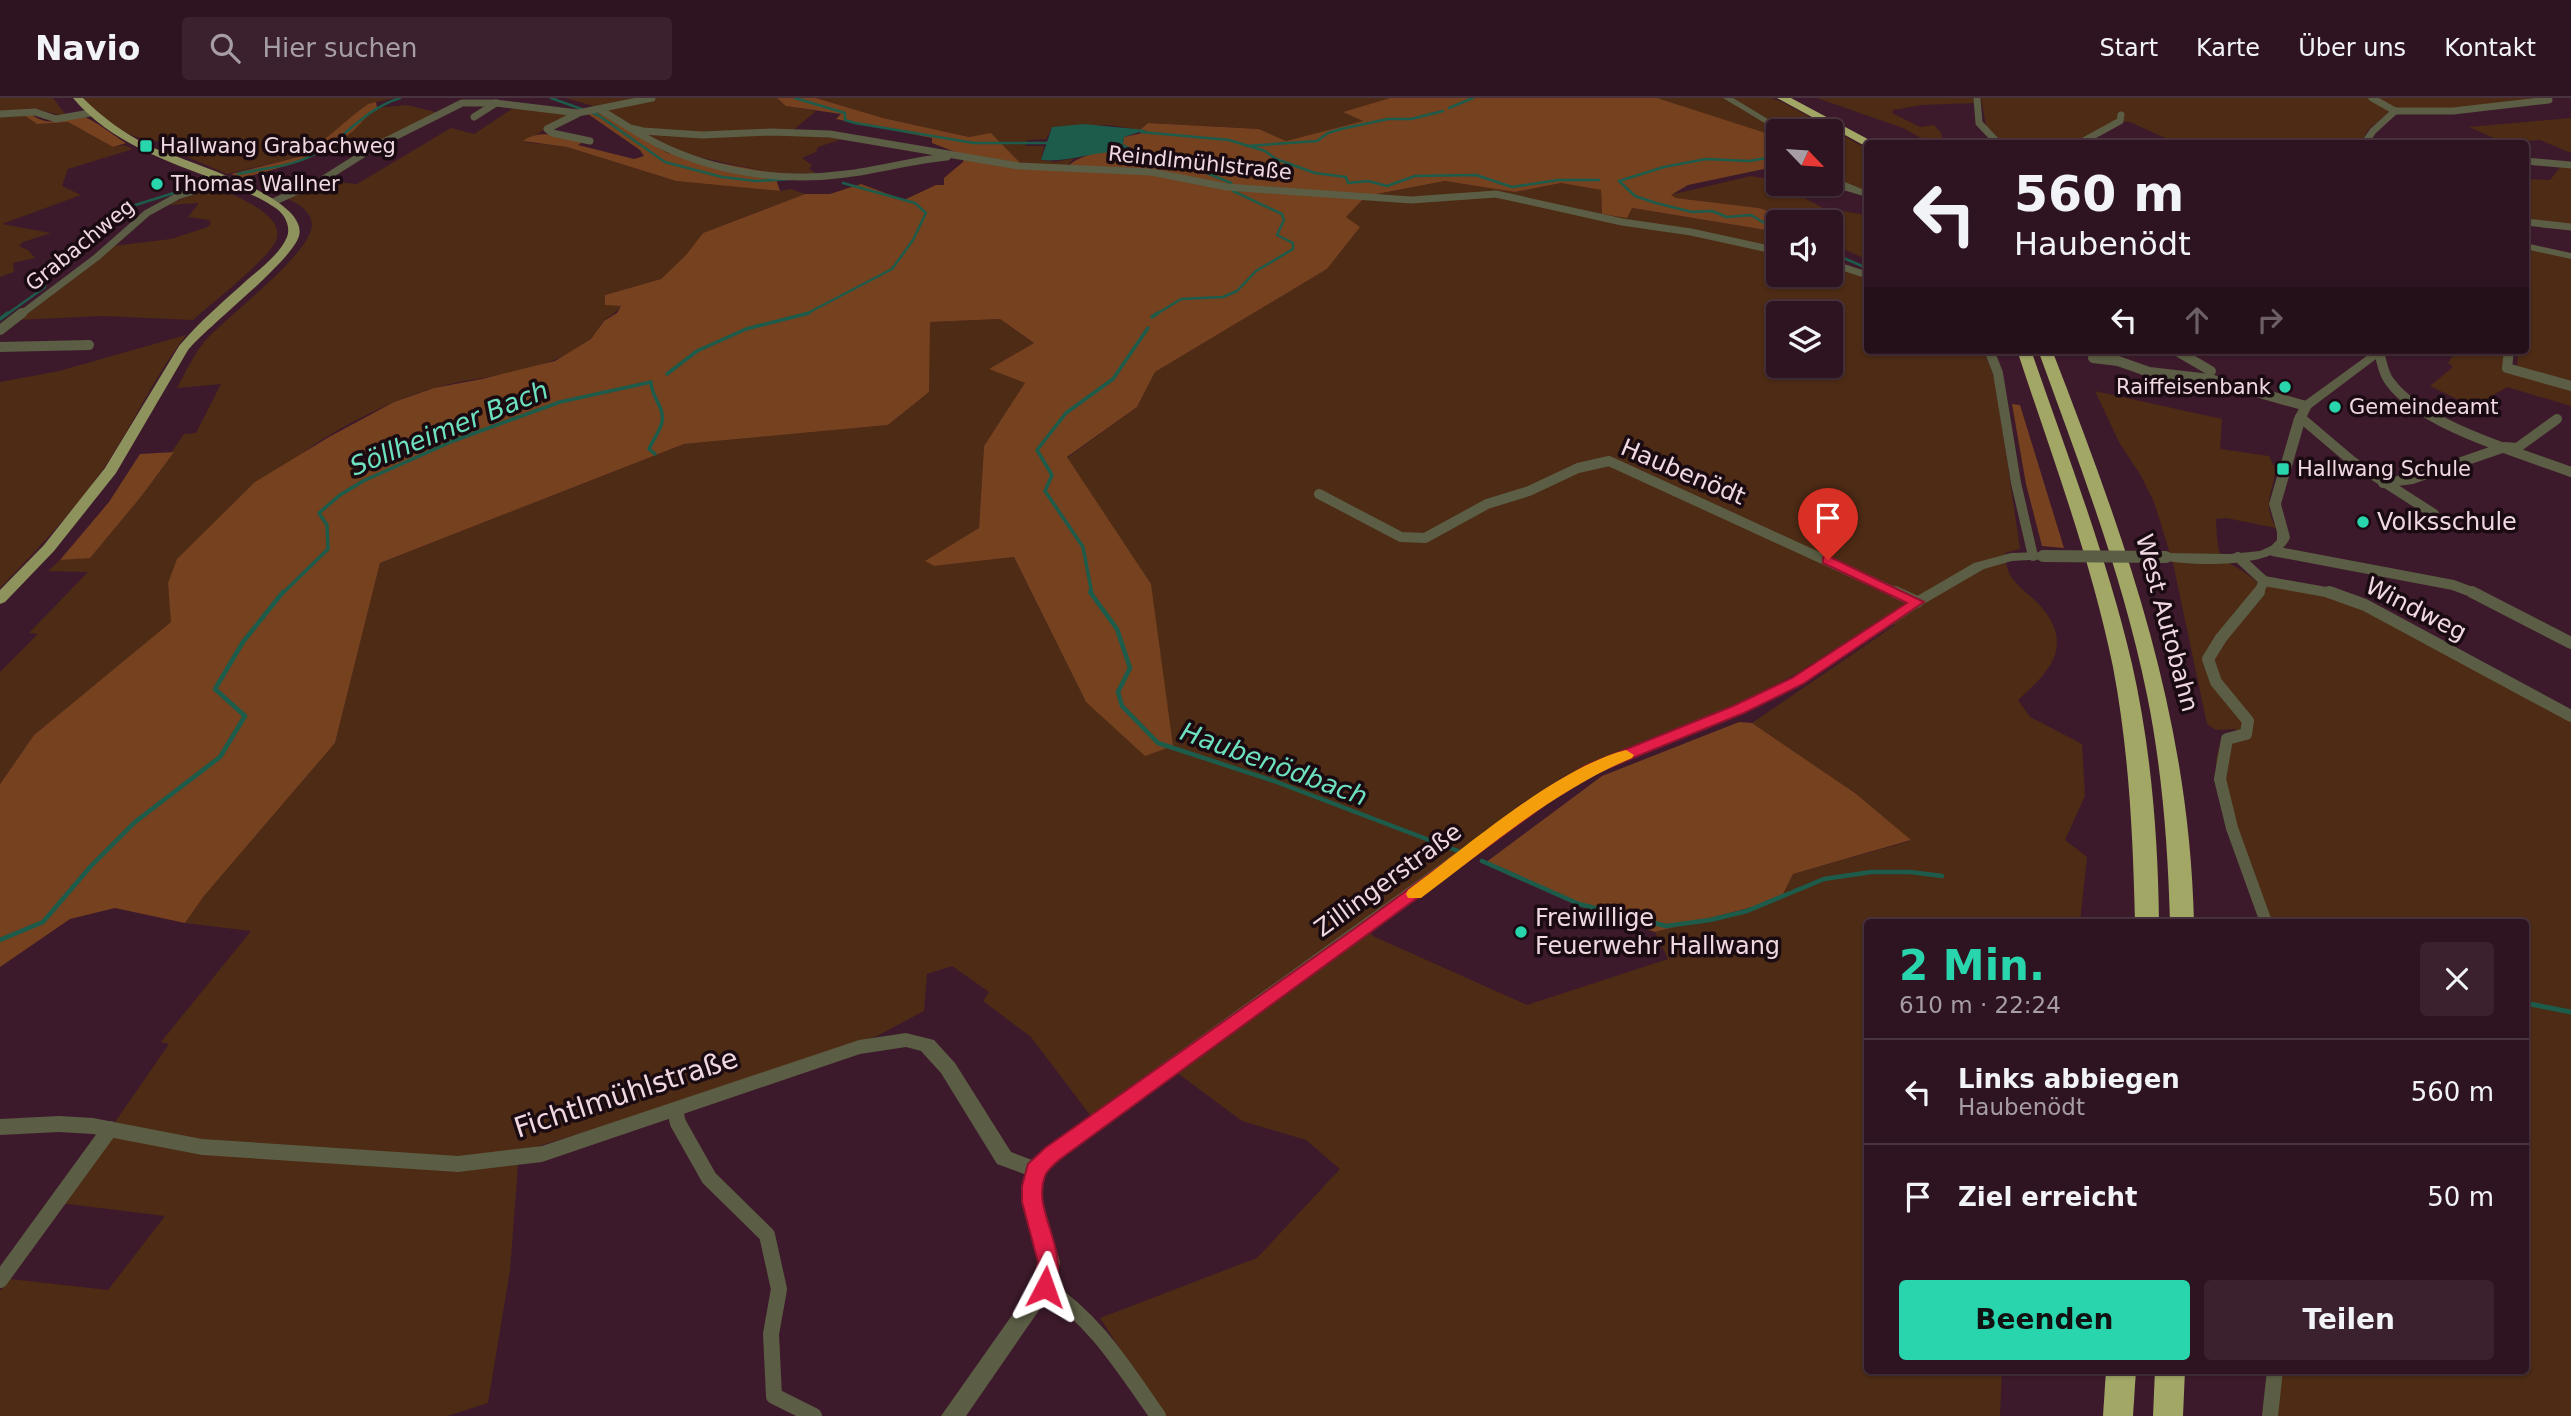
<!DOCTYPE html>
<html lang="de">
<head>
<meta charset="utf-8">
<style>
  :root { --surface:#2e1420; --page:#3a212d; --text:#f1f3f6; --muted:#a79ea5; --line:#49333e; --accent:#28d5ad }
  body { margin:0; font-family:"DejaVu Sans",sans-serif; background:var(--page); color:var(--text); height:100vh; display:flex; flex-direction:column; font-size:26px; white-space:nowrap }
  * { box-sizing:border-box; margin:0 }
  p { font-size:23px; color:var(--muted) }
  .icon { flex:none; width:38px; height:38px; fill:none; stroke:currentColor; stroke-width:2; stroke-linecap:round; stroke-linejoin:round }
  .map { position:relative; flex:1; overflow:hidden }
  .details { position:absolute; left:1864px; top:821px; width:665px; height:455px; display:flex; flex-direction:column; background:var(--surface); border-radius:7px; box-shadow:0 2px 5px #0004,0 0 0 2px var(--line) }
  .details>* { flex:none }
  .guide { position:absolute; left:1864px; top:42px; width:665px; height:214px; border-radius:7px; box-shadow:0 2px 5px #0004,0 0 0 2px var(--line); background:#2e1420; color:var(--text); overflow:hidden }
  .needle { width:46px; rotate:115deg }
  .buttons { position:absolute; left:1766px; top:21px; display:grid; gap:14px }
  .buttons a { display:grid; place-items:center; width:77px; height:77px; border-radius:7px; background:var(--surface); box-shadow:0 2px 5px #0004,0 0 0 2px var(--line); font-size:35px }
  .pin { position:absolute; display:grid; place-items:center; width:60px; height:60px; color:#fff; margin:-72px -30px; border-radius:50% 50% 50% 0; rotate:-45deg; box-shadow:0 0 7px #0007 }
  .pin .icon { rotate:45deg }
  .me { position:absolute; width:77px; margin:-38px; rotate:4deg; stroke-linejoin:round; filter:drop-shadow(0 0 5px #0008) }
  .turn { display:flex; align-items:center; gap:24px; height:147px; padding:0 35px; font-size:32px }
  .turn .icon { width:91px; height:91px; stroke-width:2.5 }
  .turn b { display:block; font-size:49px; line-height:60px }
  .lanes { display:flex; align-items:center; height:66px; padding:0 35px; background:#0003; justify-content:center; gap:35px; direction:ltr }
  .lanes .off { opacity:.35 }
  .round { display:grid; place-items:center; flex:none; width:74px; height:74px; border-radius:7px; background:var(--page) }
  .head { display:flex; align-items:center; justify-content:space-between; height:119px; padding:0 35px }
  h1 { font-size:42px; font-weight:700; line-height:52px; color:var(--accent) }
  .cta { display:flex; gap:14px; margin-top:auto; padding:14px 35px }
  .cta a { flex:1; height:80px; border-radius:7px; background:var(--accent); color:#111; font-size:28px; font-weight:700; line-height:80px; text-align:center }
  .cta a+a { background:var(--page); color:var(--text) }
  ul { padding:0; list-style:none }
  li { display:flex; align-items:center; gap:21px; height:105px; padding:0 35px; border-top:2px solid var(--line) }
  li div { flex:1 }
  li b { display:block; font-size:26px }
  li em { font-style:normal }
  header { display:flex; align-items:center; gap:42px; box-sizing:border-box; height:98px; padding:0 35px; background:var(--surface); border-bottom:2px solid var(--line) }
  header strong { font-size:33px }
  nav { display:flex; gap:38px; margin-inline-start:auto; font-size:24px }
  .search { width:490px; height:63px; background:var(--page); display:flex; align-items:center; gap:18px; box-sizing:border-box; padding:0 24px; border-radius:7px; color:var(--muted); font-size:26px }
  .map>svg:first-child { display:block }
  .green { fill:#4d2b15; fill-rule:evenodd }
  .forest { fill:#75411e }
  .water { fill:#1d5b4b }
  .lines { fill:none; stroke-linecap:round; stroke-linejoin:round }
  .stream-far3 { stroke:#1d5b4b; stroke-width:2.5 }
  .stream-far2 { stroke:#1d5b4b; stroke-width:3.5 }
  .stream-far1 { stroke:#1d5b4b; stroke-width:4.5 }
  .stream { stroke:#1d5b4b; stroke-width:5 }
  .minor-far3 { stroke:#5b5d44; stroke-width:7 }
  .minor-far2 { stroke:#5b5d44; stroke-width:10 }
  .minor-far1 { stroke:#5b5d44; stroke-width:12 }
  .minor { stroke:#5b5d44; stroke-width:16 }
  .tertiary { fill:#5b5d44; fill-rule:evenodd }
  .primary { fill:#8e925d; fill-rule:evenodd }
  .motorway { fill:#a2a766; fill-rule:evenodd }
  .tertiary-bridge { stroke:#5b5d44; stroke-width:12 }
  .route { fill:#e11d48; stroke:#92132f; stroke-width:2 }
  .slow { fill:#f59e0b }
  .poi-dot { fill:#28d5ad; stroke:#1a0b12; stroke-width:2.5 }
  .labels { text-anchor:middle; dominant-baseline:central; stroke-width:7; stroke-linejoin:round; paint-order:stroke }
  .far-poi-label { font-size:21px; fill:#f0d8e1; stroke:#1a0b12; text-anchor:start }
  .far-street-label { font-size:21px; fill:#f0d8e1; stroke:#1a0b12 }
  .street-label { font-size:24px; fill:#f0d8e1; stroke:#1a0b12 }
  .poi-label { font-size:24px; fill:#f0d8e1; stroke:#1a0b12; text-anchor:start }
  .water-label { font-size:26px; font-style:italic; fill:#6de1bf; stroke:#1a0b12 }
  .near-street-label { font-size:28px; fill:#f0d8e1; stroke:#1a0b12 }
</style>
</head>
<body>
<header>
<strong>Navio</strong>
<div class="search"><svg class="icon" aria-label="search" viewBox="0 0 24 24"><circle cx="10" cy="10" r="6"/><path d="M15 15l6 6"/></svg>Hier suchen</div>
<nav><a>Start</a><a>Karte</a><a>Über uns</a><a>Kontakt</a></nav>
</header>
<div class="map">
<svg width="2571" height="1318" viewBox="0 0 2571 1318">
  <rect width="100%" height="100%" fill="#3d1a2b"/>
  <g class="green">
    <path d="M0,0H53L65,16L79,14C59,21 55,14 36,12L24,17L37,26L68,24L113,49L124,47L133,51L68,71L62,88L81,97L2,126L51,135L23,144L19,148L28,152L35,160L13,165L14,174L0,179Z"/>
    <path d="M84,0H395L368,6L306,57L227,76L171,52L161,44L136,39L122,33L95,14Z"/>
    <path d="M566,0H777L787,8L816,13L791,34L848,39L818,49L816,54L802,60L812,67L809,71L816,75H774L694,58L679,59L667,55L593,8Z"/>
    <path d="M816,0H1390L1344,14L1364,23L1286,43L1259,31L1148,25L1140,32L1110,27L1052,29L1046,41L1027,42L1025,48H1044L1041,62L1056,64L1074,60L1064,72L1025,70L991,36L969,39L883,20Z"/>
    <path d="M1640,0H1772L1786,6L1867,51V94L1853,90L1831,76L1830,33H1778V42Z"/>
    <path d="M1817,0H1974L1975,5L1922,7L1893,12L1892,15L1920,29L1934,27L1941,35L1943,44L1930,45L1903,30Z"/>
    <path d="M1981,0H2547L2487,10L2389,14L2368,32L2360,46L2176,45L2130,24L2116,23L2075,45H2004L1986,28Z"/>
    <path d="M407,7L439,15L385,42L324,53L351,35L361,22L377,10Z"/>
    <path d="M515,9L570,16L524,44L567,49L676,83L780,93L791,91L805,96L703,135L686,157L661,181L605,197L621,208C616,216 608,218 602,225C598,231 595,238 589,242C545,277 486,276 434,290C393,301 325,335 293,363C250,401 209,445 168,485L172,524L34,637L0,686V574L38,536L29,535L88,474L48,473L60,462L90,459L140,400L184,336L196,335L221,286L177,290C185,275 193,258 204,244C226,219 311,156 312,127C312,114 299,106 288,101L324,83L357,86L451,30L474,36Z"/>
    <path d="M2571,20V55L2540,42L2505,45L2469,29Z"/>
    <path d="M2562,67L2571,68V128L2525,123V81L2550,82Z"/>
    <path d="M1751,78L1778,83V86L1823,110L1867,117V162L1844,151H1832L1837,139L1831,136L1830,124H1799L1759,110L1676,100L1670,97Z"/>
    <path d="M1445,83L1515,94L1561,85L1601,92L1602,116L1631,110L1778,134V177H1830L1831,163L1867,175V252H1983L1993,276L1997,294L2020,451L2005,455C2006,487 2025,489 2043,511C2074,550 2048,575 2018,602L2030,619L2082,646L2085,698L2065,742L2087,759L2080,824H1867V1272H2002L2000,1318H1163L1100,1220L1257,1160L1340,1071L1306,1042L1242,1023L1168,968L1093,1021L1031,939L983,903L989,894L952,868L927,876L924,913L877,938L684,1004L519,1054L510,1172L488,1305L447,1318H0V1193L10,1181L108,1192L165,1118L60,1105L103,1051L115,1024L169,946L161,944L251,833L185,825L204,798L335,645L380,465L684,346L888,327L929,294V224L1000,221L1034,245L990,271L1026,285L984,348L979,430L926,463L934,468L1014,459L1086,604L1151,487L1067,360L1137,309L1155,274L1327,171L1359,129L1345,119L1366,98ZM1778,215H1830V268H1778ZM1882,521L1895,527L1752,625L1855,695L1910,743L1793,776L1780,802L1655,834L1668,861L1527,907L1375,839L1361,829L1476,743L1518,708L1565,678L1742,604L1796,576Z"/>
    <path d="M204,92C223,90 241,100 258,110C268,117 280,127 277,140C272,159 210,206 193,222L102,218L17,222L113,148L171,141L208,129L211,125L209,122L188,119L199,105L167,107Z"/>
    <path d="M2525,150L2571,160V285L2517,268L2518,252H2525Z"/>
    <path d="M186,237C156,276 135,322 108,364C77,410 38,451 0,490V284L59,273Z"/>
    <path d="M2457,252H2504L2503,271L2571,290V308L2507,289L2473,309L2430,288L2453,269L2448,265Z"/>
    <path d="M2095,293L2222,321L2220,351L2269,358L2276,372C2271,398 2263,406 2276,430L2226,420L2216,421C2218,476 2223,454 2257,484L2335,497L2571,621V1318H2264L2269,1272H2525V824H2260C2249,790 2204,682 2219,651C2223,644 2231,637 2237,631L2216,632L2207,626L2173,465L2154,404L2140,376L2120,346Z"/>
  </g>
  <g class="forest">
    <path d="M777,0H816L883,20L969,39L991,35L1025,70L1064,72C1080,54 1110,51 1134,54V52L1123,46L1124,39L1143,35L1145,32H1140L1148,25L1259,31L1286,43L1363,23L1343,14L1390,0H1657L1778,39V68L1688,87L1671,97L1676,100L1759,110L1799,124H1778V134L1632,110L1627,120L1602,116L1601,92L1561,85L1515,94L1445,83L1366,98L1346,119L1360,129L1327,171L1155,274L1137,309L1067,359L1151,486L1173,648L1145,658L1086,604L1014,459L934,468L925,463L979,430L984,348L1025,285L989,271L1034,245L1000,221L930,224L929,294L888,327L684,346L380,465L335,645L204,798L185,825L115,810L70,821L0,869V686L34,637L171,524L168,485L177,461L255,384L329,339L394,304L434,290L482,281L555,263L591,241L604,223L617,215L621,208L605,207V197L661,181L686,157L703,135L805,96H830L861,86L904,102L936,87H944V80L963,64L965,58L932,45V40L836,21L841,16L786,8Z"/>
    <path d="M376,4L377,10C364,19 357,32 344,40C313,63 278,70 242,80L231,76L306,57L356,15L368,6Z"/>
    <path d="M603,14L667,55L774,75L780,93L676,83L567,49L523,43C540,30 565,39 584,43L578,47L634,61L644,58L640,52L588,16Z"/>
    <path d="M24,17H32C54,32 63,16 84,19C93,21 117,40 126,45L113,49L68,24L37,26Z"/>
    <path d="M2012,306L2020,307L2064,450L2042,448L2026,386Z"/>
    <path d="M174,354L140,400L90,460L60,462L109,404L140,356Z"/>
    <path d="M1739,624L1752,625L1855,695L1911,742L1793,776L1780,802L1655,834L1587,811L1485,765L1602,678Z"/>
  </g>
  <path class="water" d="M1084,26L1146,32L1124,39L1123,46L1135,52L1134,54C1102,50 1072,65 1041,62L1052,29Z"/>
  <g class="lines">
    <g class="stream-far3">
      <path d="M551,0L598,17L665,64L722,79L756,83L789,81"/>
      <path d="M795,0L845,15V22L855,25L974,45H1051"/>
      <path d="M1449,10L1473,0"/>
      <path d="M1141,34L1229,42L1265,53L1276,61L1315,75L1346,79L1348,85L1368,83L1387,88L1415,78L1476,77L1512,89L1558,82H1599"/>
      <path d="M1247,48L1317,43L1328,35L1341,31L1388,21H1411L1443,13"/>
      <path d="M1131,52L1170,60L1231,85L1233,93L1282,116L1284,122L1277,137L1293,145V151L1256,173L1237,193L1223,199L1181,201L1155,217"/>
      <path d="M1778,58L1749,63L1706,61L1664,69L1619,83L1635,98L1656,105L1692,114L1712,113L1727,119L1751,117L1766,126L1778,128"/>
      <path d="M238,76C263,70 290,69 313,57C345,41 364,11 400,0"/>
      <path d="M1830,154L1862,168"/>
      <path d="M6,217L45,189V179L113,129L107,119L113,114L193,89"/>
      <path d="M804,217L892,171L913,142L926,115L915,105L843,85"/>
    </g>
    <g class="stream-far2">
      <path d="M1152,219L1158,215"/>
      <path d="M0,221L8,215"/>
      <path d="M667,276L697,253L746,231L809,215"/>
      <path d="M282,496L328,451L327,427L319,415L340,397L363,383L453,343L560,304L651,284C651,299 665,309 662,324C660,333 653,342 649,351L655,356"/>
      <path d="M1092,496L1083,449L1045,393L1052,377L1037,352L1066,315L1113,281L1148,230"/>
    </g>
    <g class="stream-far1">
      <path d="M1090,494L1117,531L1130,570L1118,594L1122,608L1158,645L1274,683L1458,753"/>
      <path d="M1482,763L1579,806L1666,828L1710,822L1747,813L1824,781L1871,774H1910L1942,778"/>
      <path d="M0,842L43,824L91,768L135,724L220,659L245,618L215,591L243,544L283,494"/>
    </g>
    <path class="stream" d="M2525,905L2571,914"/>
    <g class="minor-far3">
      <path d="M1977,0L1979,25L1999,46"/>
      <path d="M2372,0L2395,13"/>
      <path d="M601,12L630,30L643,33L702,37L771,34L830,36L1019,68L1151,74L1227,89L1411,102L1496,96L1622,124L1691,134L1778,153"/>
      <path d="M2395,13H2453L2549,2"/>
      <path d="M0,16L35,14L56,21L90,15"/>
      <path d="M577,16L547,31L552,35L590,43"/>
      <path d="M474,19L496,5"/>
      <path d="M633,32C695,71 773,86 846,76C880,72 913,62 947,59"/>
      <path d="M2078,46L2120,23L2121,17"/>
      <path d="M2364,46L2373,33L2395,13"/>
      <path d="M2525,63L2571,67"/>
      <path d="M273,104L322,82L376,48L462,5H496L578,15L652,0"/>
      <path d="M2525,124L2571,129"/>
      <path d="M1830,165L1867,177"/>
      <path d="M20,217L97,159L147,115L178,98L225,83"/>
    </g>
    <g class="minor-far2">
      <path d="M0,232L22,215"/>
      <path d="M0,249L89,247"/>
      <path d="M1989,252L1998,275L2016,385L2033,458"/>
      <path d="M2175,252L2211,273"/>
      <path d="M2373,252L2379,254C2382,264 2383,276 2390,284C2422,328 2521,355 2571,374"/>
      <path d="M2509,252L2507,270L2571,288"/>
      <path d="M2093,260L2118,263L2149,274L2210,281L2306,308"/>
      <path d="M2300,319L2353,364L2434,416"/>
      <path d="M2383,385L2412,381L2505,349L2517,350L2557,321"/>
      <path d="M1319,396L1401,439L1425,440L1487,406L1529,393L1578,370L1609,363L1899,496"/>
      <path d="M2273,453L2453,487L2477,496"/>
      <path d="M2238,459L2264,483L2337,496"/>
      <path d="M2258,496L2264,483"/>
    </g>
    <g class="minor-far1">
      <path d="M1895,494L1917,504"/>
      <path d="M2259,494L2221,540L2208,561L2216,584L2248,623L2246,636L2227,641L2220,681L2232,730L2266,824"/>
      <path d="M2329,494L2365,507L2571,618"/>
      <path d="M2472,494L2571,545"/>
    </g>
    <g class="minor">
      <path d="M675,1013L678,1025L709,1080L767,1137L779,1191L771,1236L774,1298L814,1318"/>
      <path d="M0,1182L110,1031"/>
      <path d="M1044,1189C1095,1221 1124,1270 1158,1318"/>
      <path d="M2270,1318L2275,1272"/>
    </g>
    <g class="tertiary">
      <path d="M1723,0H1733L1788,33H1778Z"/>
      <path d="M1830,78L1867,93V99L1843,92L1830,85Z"/>
      <path d="M2525,145L2571,155V161L2525,151Z"/>
      <path d="M2375,252H2388L2311,310L2306,320L2281,406L2290,439C2281,472 2189,468 2161,462L2159,459L2166,455L2230,456L2260,453L2271,448L2277,442V434L2269,406L2294,320L2302,305Z"/>
      <path d="M2043,454L2048,455L2050,458L2048,461L2012,463L1984,471L1922,507L1803,586L1743,614L1599,675L1550,704L1059,1062L1045,1075L1043,1088V1104L1060,1164L1055,1189L966,1318H941L1034,1186L1038,1164L1023,1104L1024,1076L997,1066L941,975L921,953L906,949L860,956L542,1064L458,1074L202,1057L93,1036L59,1034L0,1037V1021L59,1018L93,1020L202,1041L458,1058L542,1048L859,942L906,935L934,942L955,965L1011,1054L1032,1062L1045,1050L1538,696L1587,667L1733,608L1793,580L1912,501L1974,465L2011,455Z"/>
    </g>
    <path class="primary" d="M73,0H83C103,20 123,34 147,47C176,61 310,98 299,138C291,164 210,226 188,252L116,375L54,453L5,504L0,506V492L44,447L105,370L179,248C199,224 224,203 247,182C261,170 280,156 287,139C291,129 285,117 277,111C261,99 238,91 219,83C167,63 111,45 73,0Z"/>
    <g class="motorway">
      <path d="M1777,0H1791L1877,46H1867V49Z"/>
      <path d="M2017,252H2031C2067,356 2107,459 2132,566C2151,650 2158,738 2159,824H2135C2133,738 2129,653 2113,569C2091,461 2051,356 2017,252Z"/>
      <path d="M2038,252H2052C2126,443 2189,616 2194,824H2170C2168,748 2162,671 2147,597C2123,478 2079,365 2038,252Z"/>
      <path d="M2106,1272H2136L2133,1318H2103Z"/>
      <path d="M2155,1272H2185L2183,1318H2153Z"/>
    </g>
    <path class="tertiary-bridge" d="M2043,458L2166,459"/>
  </g>
  <path class="route" d="M1828,458L1924,504L1803,586L1744,615L1598,674L1550,703L1059,1062C1055,1066 1047,1072 1045,1078C1031,1115 1073,1152 1052,1196L1045,1199L1037,1196L1034,1189L1038,1164L1022,1104V1088L1028,1066L1045,1050L1354,831L1539,696L1587,667L1733,608L1792,580L1907,505L1823,465V459Z"/>
  <path class="slow" d="M1626,652L1634,657L1632,660C1553,693 1488,750 1421,800H1408L1406,796L1408,792C1468,748 1556,670 1626,652Z"/>
  <g class="poi-dot">
    <rect x="139" y="41" width="14" height="14" rx="3.5"/>
    <circle cx="157" cy="86" r="7"/>
    <circle cx="2285" cy="289" r="7"/>
    <circle cx="2335" cy="309" r="7"/>
    <rect x="2276" y="364" width="14" height="14" rx="3.5"/>
    <circle cx="2363" cy="424" r="7"/>
    <circle cx="1521" cy="834" r="7"/>
  </g>
  <g class="labels">
    <g class="far-poi-label">
      <text x="160" y="48">Hallwang Grabachweg</text>
      <text x="171" y="86">Thomas Wallner</text>
      <text x="2271" y="289" text-anchor="end">Raiffeisenbank</text>
      <text x="2349" y="309">Gemeindeamt</text>
      <text x="2297" y="371">Hallwang Schule</text>
    </g>
    <g class="far-street-label">
      <text transform="translate(1200 65) rotate(6)">Reindlmühlstraße</text>
      <text transform="translate(80 147) rotate(-39)">Grabachweg</text>
    </g>
    <g class="street-label">
      <text transform="translate(1683 374) rotate(23)">Haubenödt</text>
      <text transform="translate(2416 511) rotate(27)">Windweg</text>
      <text transform="translate(2167 525) rotate(75)">West Autobahn</text>
      <text transform="translate(1388 782) rotate(-36)">Zillingerstraße</text>
    </g>
    <g class="poi-label">
      <text x="2377" y="424">Volksschule</text>
      <text x="1535" y="820">Freiwillige<tspan x="1535" dy="28">Feuerwehr Hallwang</tspan></text>
    </g>
    <g class="water-label">
      <text transform="translate(449 330) rotate(-22)">Söllheimer Bach</text>
      <text transform="translate(1274 666) rotate(20)">Haubenödbach</text>
    </g>
    <g class="near-street-label">
      <text transform="translate(626 995) rotate(-18)">Fichtlmühlstraße</text>
    </g>
  </g>
</svg>
<div class="buttons">
<a><svg class="needle" viewBox="-14 -14 28 28"><path d="M0-13l5 13h-10z" fill="#e53935"/><path d="M0 13l5-13h-10z" fill="#a79ea5"/></svg></a>
<a><svg class="icon" aria-label="sound" viewBox="0 0 24 24"><path d="M4 9h4l5-4v14l-5-4H4zM17 9q2 3 0 6"/></svg></a>
<a><svg class="icon" aria-label="layers" viewBox="0 0 24 24"><path d="M12 4l9 5-9 5-9-5zM3 14l9 5 9-5"/></svg></a>
</div>
<div class="pin" style="left:1828px;top:462px;background:#d93025"><svg class="icon" aria-label="arrive" viewBox="0 0 24 24"><path d="M6 21V4h12l-3 4 3 4H6"/></svg></div>
<svg class="me" style="left:1045px;top:1189px" viewBox="-20 -20 40 40"><path d="M0-17L14 15 0 8-14 15z" fill="#e11d48" stroke="#fff" stroke-width="4"/></svg>
<div class="guide">
<div class="turn"><svg class="icon" aria-label="left" viewBox="0 0 24 24"><path d="M17 20v-9H6M10 6l-5 5 5 5"/></svg><div><b>560 m</b>Haubenödt</div></div>
<div class="lanes"><svg class="icon" aria-label="left" viewBox="0 0 24 24"><path d="M17 20v-9H6M10 6l-5 5 5 5"/></svg><svg class="icon off" aria-label="ahead" viewBox="0 0 24 24"><path d="M12 20V5M6 11l6-6 6 6"/></svg><svg class="icon off" aria-label="right" viewBox="0 0 24 24"><path d="M7 20v-9h11M14 6l5 5-5 5"/></svg></div>
</div>
<section class="details">
<div class="head"><div><h1>2 Min.</h1><p>610 m · 22:24</p></div><a class="round"><svg class="icon" aria-label="close" viewBox="0 0 24 24"><path d="M6 6l12 12M18 6L6 18"/></svg></a></div>
<ul>
<li><svg class="icon" aria-label="left" viewBox="0 0 24 24"><path d="M17 20v-9H6M10 6l-5 5 5 5"/></svg><div><b>Links abbiegen</b><p>Haubenödt</p></div><em>560 m</em></li>
<li><svg class="icon" aria-label="arrive" viewBox="0 0 24 24"><path d="M6 21V4h12l-3 4 3 4H6"/></svg><div><b>Ziel erreicht</b></div><em>50 m</em></li>
</ul>
<div class="cta"><a>Beenden</a><a>Teilen</a></div>
</section>
</div>
</body>
</html>
